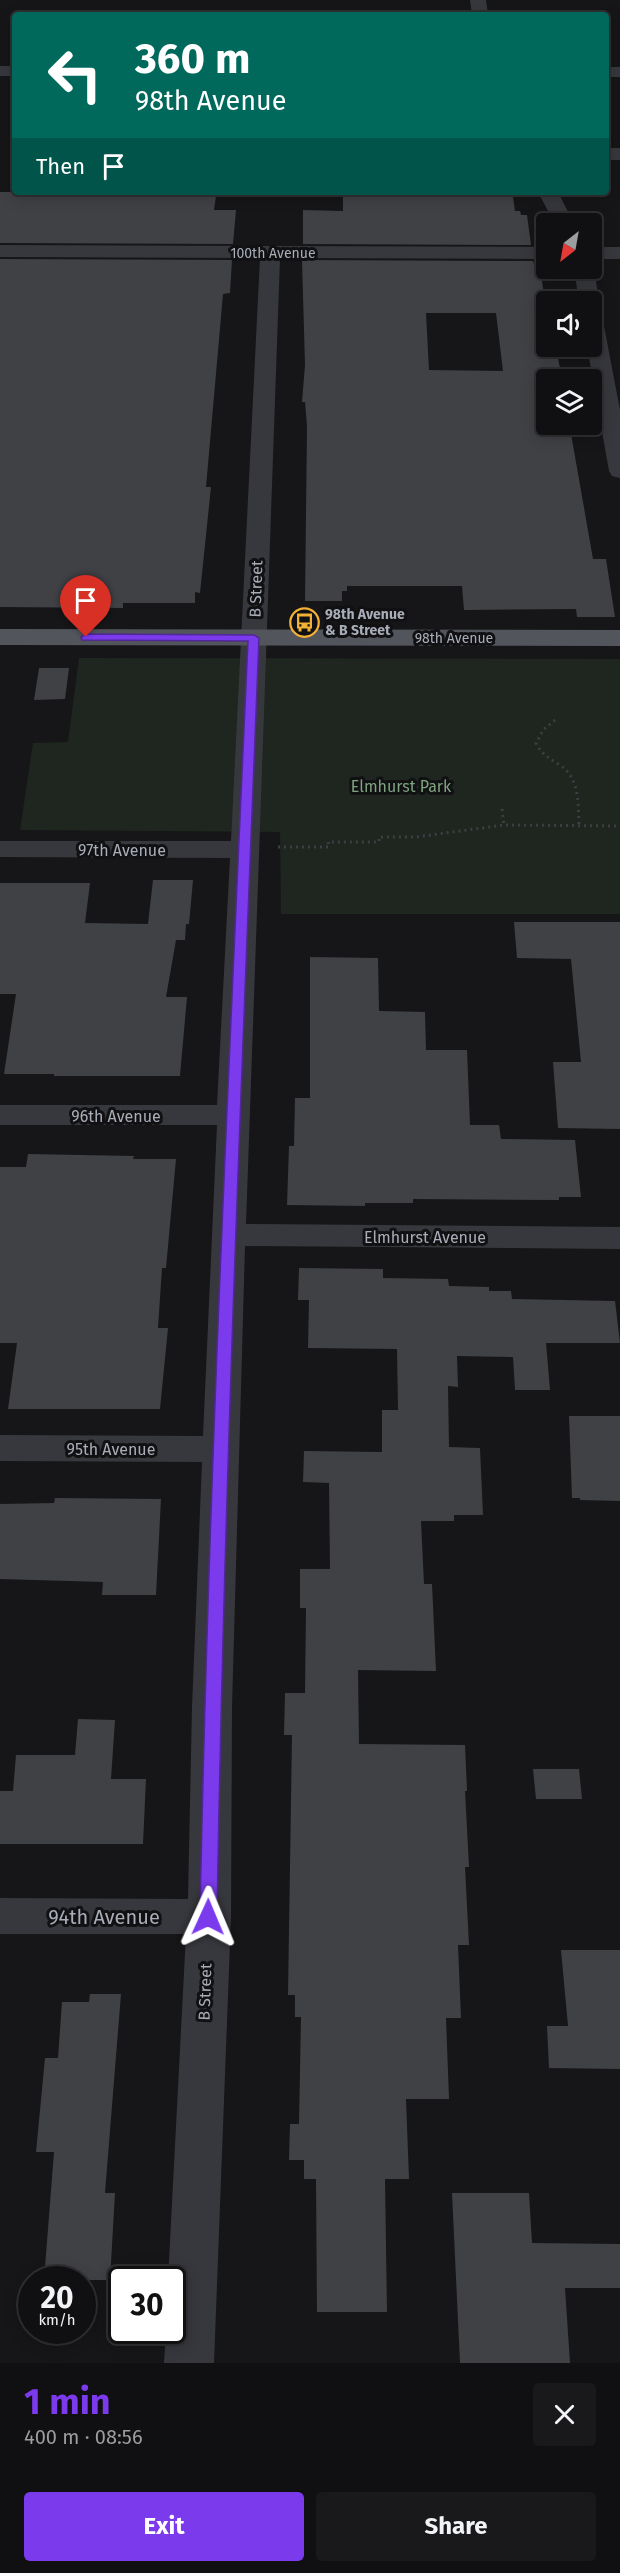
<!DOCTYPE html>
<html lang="en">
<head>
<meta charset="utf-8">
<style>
  :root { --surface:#101012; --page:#19191b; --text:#f1f3f6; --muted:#9c9d9f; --line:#303032; --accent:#7c3aed }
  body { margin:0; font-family:"Fira Sans",sans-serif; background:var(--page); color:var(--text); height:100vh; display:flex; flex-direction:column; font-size:22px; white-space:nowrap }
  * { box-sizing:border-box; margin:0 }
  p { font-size:20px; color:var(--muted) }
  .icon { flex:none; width:33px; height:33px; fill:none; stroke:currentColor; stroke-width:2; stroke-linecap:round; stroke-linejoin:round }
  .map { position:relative; height:2363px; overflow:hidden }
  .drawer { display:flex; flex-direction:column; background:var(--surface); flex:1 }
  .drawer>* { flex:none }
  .guide { position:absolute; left:12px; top:12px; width:597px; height:183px; border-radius:6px; box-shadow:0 3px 15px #0003,0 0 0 2px var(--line); background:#00695c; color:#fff; overflow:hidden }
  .needle { width:39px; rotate:211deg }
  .tools { position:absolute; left:536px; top:213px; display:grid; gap:12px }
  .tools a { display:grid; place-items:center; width:66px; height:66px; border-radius:6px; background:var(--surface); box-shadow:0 3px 15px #0003,0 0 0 2px var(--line); font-size:30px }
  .speed { position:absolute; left:18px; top:2266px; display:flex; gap:12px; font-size:30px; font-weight:700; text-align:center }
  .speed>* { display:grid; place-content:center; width:78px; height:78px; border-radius:50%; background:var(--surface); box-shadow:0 3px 15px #0003,0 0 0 2px var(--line); line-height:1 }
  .speed small { font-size:15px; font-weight:400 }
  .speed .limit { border:3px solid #111; border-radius:9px; background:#fff; color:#111 }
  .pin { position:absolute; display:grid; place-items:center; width:51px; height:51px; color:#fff; margin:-62px -26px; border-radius:50% 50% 50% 0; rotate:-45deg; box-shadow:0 0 6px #0007 }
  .pin .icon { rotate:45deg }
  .me { position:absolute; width:66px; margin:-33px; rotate:1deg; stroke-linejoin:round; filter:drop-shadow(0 0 4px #0008) }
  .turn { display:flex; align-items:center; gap:21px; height:126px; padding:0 24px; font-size:27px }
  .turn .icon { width:78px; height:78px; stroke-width:2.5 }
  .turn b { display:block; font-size:42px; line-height:51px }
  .then { display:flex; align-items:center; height:57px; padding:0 24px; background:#0003; gap:12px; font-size:22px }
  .round { display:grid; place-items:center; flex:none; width:63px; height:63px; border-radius:6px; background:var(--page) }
  .head { display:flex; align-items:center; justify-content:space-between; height:102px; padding:0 24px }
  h1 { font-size:36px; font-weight:700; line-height:45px; color:var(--accent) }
  .action { display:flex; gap:12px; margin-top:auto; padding:12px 24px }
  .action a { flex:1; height:69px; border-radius:6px; background:var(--accent); color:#fff; font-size:24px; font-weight:700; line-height:69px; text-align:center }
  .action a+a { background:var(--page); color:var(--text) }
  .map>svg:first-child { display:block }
  .green { fill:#1e261f }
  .building { fill:#404145; fill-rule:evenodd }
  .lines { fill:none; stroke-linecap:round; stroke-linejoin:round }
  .path { stroke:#3d3f44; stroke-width:3; stroke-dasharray:2 4; stroke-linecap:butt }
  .minor { fill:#37383d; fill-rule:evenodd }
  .major { fill:#53555c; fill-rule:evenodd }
  .route { fill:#7c3aed; stroke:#51269a; stroke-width:1.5 }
  .labels { text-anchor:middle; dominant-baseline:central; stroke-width:6; stroke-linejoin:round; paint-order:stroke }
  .far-street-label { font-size:14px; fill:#a8adb8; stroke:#111113 }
  .far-poi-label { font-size:14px; font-weight:bold; fill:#a8adb8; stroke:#111113; text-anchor:start }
  .street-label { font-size:16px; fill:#a8adb8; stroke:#111113 }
  .park-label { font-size:16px; fill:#7fa381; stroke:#111113 }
  .near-street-label { font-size:20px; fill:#a8adb8; stroke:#111113 }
</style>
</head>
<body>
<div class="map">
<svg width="620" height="2363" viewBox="0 0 620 2363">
  <rect width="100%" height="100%" fill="#161618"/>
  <path class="green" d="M79,658L620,659V914H281L280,832L20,830L33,743L68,742Z"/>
  <g class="building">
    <path d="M0,192H66L65,195L216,196L214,210H236L233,244L0,243Z"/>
    <path d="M343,192H402L403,196L513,197L515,211H520L521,215H527L531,245L303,244V210L343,211Z"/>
    <path d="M0,259L232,260L230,293L223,294L206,487H211L200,593L195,592V603H123V608L0,607Z"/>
    <path d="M302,260L533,261L537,274H541L544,295H549L550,302H546V346H556L562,380H546V424H567L568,428H570L593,559H606L615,617H577L576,609L464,610L462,586H347V591H342V601H305L307,426L305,402H302L305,365ZM426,313H496L503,371L429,370Z"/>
    <path d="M39,668H69L65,699L34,700Z"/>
    <path d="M153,880H193L189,924H186L185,940H176L166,997H187L180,1076H54V1074H4L16,994H0V883H90L85,923L148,924Z"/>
    <path d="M514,922H620V1129L558,1128L553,1062H581L571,959L517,958Z"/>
    <path d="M310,957L378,958L379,1011L425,1012L426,1050H467L470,1125H499L501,1139L575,1140L581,1197H559V1200L413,1199V1203H365V1206L287,1205L289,1146H294L295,1098H310Z"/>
    <path d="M28,1154L134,1156L133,1159H176L166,1268H162L158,1328H168L160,1409H8L17,1343H0V1167H26Z"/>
    <path d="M299,1268L383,1269V1278L448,1279L449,1286L489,1287V1291H511L512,1299L615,1301L620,1343H546L550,1390H515L513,1357L457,1356L458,1387L448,1386L449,1447L480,1448L483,1515H454V1521H421L424,1584H432L436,1671L358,1670L359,1744L465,1745L467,1791H465L469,1867H465L469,1945H458L461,2018H446L449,2099H406L409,2179H385L387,2312H317L316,2179H304V2160H289L290,2124H299L301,2017H295V1995H288L292,1735H284L285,1693H305L306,1608H300V1569H330L329,1483L303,1482L304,1451L382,1452V1410H398L397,1349L308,1348L309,1300H298Z"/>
    <path d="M569,1416H620V1501L580,1500V1498H572Z"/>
    <path d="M55,1498L161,1499L156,1595H102L103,1582L0,1579V1504L54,1503Z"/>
    <path d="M78,1719L115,1720L111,1779H146L143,1844H0V1791H13L16,1755H75Z"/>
    <path d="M533,1769H579L582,1799H536Z"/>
    <path d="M561,1950H620V2069L549,2068L547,2026H568Z"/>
    <path d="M90,1994H121L105,2193H115L110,2280H44L54,2152H36L45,2058H58L62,2002H89Z"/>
    <path d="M452,2193H529L532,2243L620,2244V2288H565L570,2363H460Z"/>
  </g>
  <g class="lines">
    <g class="path">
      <path d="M555,720L544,729L536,743C541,754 550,759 560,765C580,779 578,803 579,825"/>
      <path d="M502,809L504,825"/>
      <path d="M278,847H329L328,842H379V837H416L504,825L620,826"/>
    </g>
    <g class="minor">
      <path d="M470,0H486L488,15H472Z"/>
      <rect x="0" y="66" width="15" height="10"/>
      <rect x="606" y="67" width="14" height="10"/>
      <rect x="606" y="148" width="14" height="12"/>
      <path d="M538,192H558L574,224H555Z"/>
      <path d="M0,245L546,247V259L280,258L246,1224L620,1227V1249L245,1246L232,1707L231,1917L214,2363H164L166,2331H172V2280H168L186,1934H0V1898L188,1899L192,1707L202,1462L0,1461V1435L203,1436L217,1125H0V1105H217L230,858L0,857V841H231L260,258L0,257Z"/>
      <rect x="591" y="247" width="29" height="12"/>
      <path d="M591,264L594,268L599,302L597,305L601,310L620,410V478L612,476L609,471L587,346H591V302H579L574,268H591Z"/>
    </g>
    <path class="major" d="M0,629L620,630V646L0,645Z"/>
  </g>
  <path class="route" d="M86,634L254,635L259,638C242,1064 224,1491 217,1917L215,1923L208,1925L202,1923L200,1917C208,1492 229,1066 248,641L82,640L81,637Z"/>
  <defs>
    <symbol id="bus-ring" viewBox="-11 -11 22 22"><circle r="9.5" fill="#111113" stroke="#f2b134" stroke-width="1.5"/><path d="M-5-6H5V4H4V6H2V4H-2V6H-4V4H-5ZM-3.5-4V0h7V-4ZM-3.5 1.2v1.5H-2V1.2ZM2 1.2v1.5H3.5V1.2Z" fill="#f2b134"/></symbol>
  </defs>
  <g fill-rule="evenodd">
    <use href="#bus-ring" x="288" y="606" width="33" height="33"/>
  </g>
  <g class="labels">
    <g class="far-street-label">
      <text x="273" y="253">100th Avenue</text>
      <text x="454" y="638">98th Avenue</text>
    </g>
    <g class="far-poi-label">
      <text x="325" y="614">98th Avenue<tspan x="325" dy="16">&amp; B Street</tspan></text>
    </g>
    <g class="street-label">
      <text transform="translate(256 589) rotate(-88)">B Street</text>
      <text x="122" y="850">97th Avenue</text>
      <text x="116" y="1116">96th Avenue</text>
      <text x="425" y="1237">Elmhurst Avenue</text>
      <text x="111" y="1449">95th Avenue</text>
      <text transform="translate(205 1992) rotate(-88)">B Street</text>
    </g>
    <g class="park-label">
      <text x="401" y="786">Elmhurst Park</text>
    </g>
    <g class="near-street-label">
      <text x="104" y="1917">94th Avenue</text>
    </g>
  </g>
</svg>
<div class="tools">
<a><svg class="needle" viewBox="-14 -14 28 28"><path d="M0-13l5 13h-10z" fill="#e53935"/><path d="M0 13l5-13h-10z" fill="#9c9d9f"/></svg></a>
<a><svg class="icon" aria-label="sound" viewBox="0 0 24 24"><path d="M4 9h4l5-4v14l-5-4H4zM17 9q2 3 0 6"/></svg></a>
<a><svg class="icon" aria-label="layers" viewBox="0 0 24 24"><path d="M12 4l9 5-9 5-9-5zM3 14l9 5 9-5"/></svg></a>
</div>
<div class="speed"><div>20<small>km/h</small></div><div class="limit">30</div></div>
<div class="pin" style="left:86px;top:637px;background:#d93025"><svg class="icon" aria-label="arrive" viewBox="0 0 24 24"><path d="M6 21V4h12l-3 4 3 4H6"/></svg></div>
<svg class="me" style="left:208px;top:1917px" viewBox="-20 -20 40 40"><path d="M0-17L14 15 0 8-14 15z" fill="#7c3aed" stroke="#fff" stroke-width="4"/></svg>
<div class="guide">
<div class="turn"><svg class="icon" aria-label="left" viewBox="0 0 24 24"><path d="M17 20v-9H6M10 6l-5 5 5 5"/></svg><div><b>360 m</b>98th Avenue</div></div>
<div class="then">Then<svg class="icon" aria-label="arrive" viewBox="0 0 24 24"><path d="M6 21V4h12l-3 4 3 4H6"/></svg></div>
</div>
</div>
<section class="drawer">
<div class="head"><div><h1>1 min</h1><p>400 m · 08:56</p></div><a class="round"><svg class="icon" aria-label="close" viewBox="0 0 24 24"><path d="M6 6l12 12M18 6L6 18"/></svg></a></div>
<div class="action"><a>Exit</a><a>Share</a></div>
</section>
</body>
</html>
